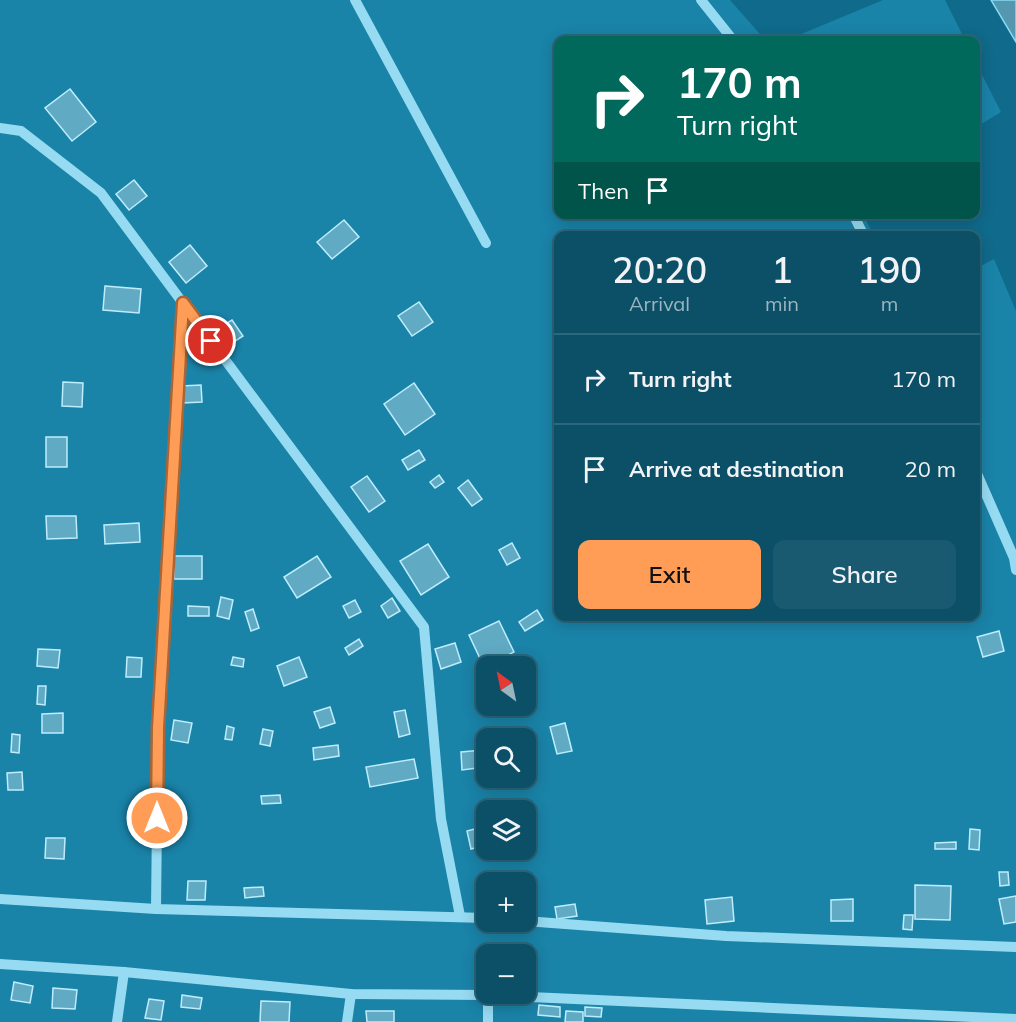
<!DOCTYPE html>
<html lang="en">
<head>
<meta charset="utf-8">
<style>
  :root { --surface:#0c5068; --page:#1a5a71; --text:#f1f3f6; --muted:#9ab5c0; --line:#2c677c; --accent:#ff9d57 }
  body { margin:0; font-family:Mulish,sans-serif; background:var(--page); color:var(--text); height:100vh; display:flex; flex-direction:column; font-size:22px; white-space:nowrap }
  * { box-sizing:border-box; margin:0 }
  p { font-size:20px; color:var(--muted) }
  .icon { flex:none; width:33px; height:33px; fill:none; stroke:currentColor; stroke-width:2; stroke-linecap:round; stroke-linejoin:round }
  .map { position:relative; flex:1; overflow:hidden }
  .details { position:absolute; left:554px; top:231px; width:426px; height:390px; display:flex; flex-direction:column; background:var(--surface); border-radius:12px; box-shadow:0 3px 15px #0003,0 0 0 2px var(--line) }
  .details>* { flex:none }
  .hud { position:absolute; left:554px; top:36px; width:426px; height:183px; border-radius:12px; box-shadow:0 3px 15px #0003,0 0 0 2px var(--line); background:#00695c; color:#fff; overflow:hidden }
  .needle { width:39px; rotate:327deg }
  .buttons { position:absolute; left:476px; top:656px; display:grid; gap:12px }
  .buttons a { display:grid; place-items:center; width:60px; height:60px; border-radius:12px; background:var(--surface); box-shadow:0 3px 15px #0003,0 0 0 2px var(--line); font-size:30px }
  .pin { position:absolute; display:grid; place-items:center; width:51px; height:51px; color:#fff; margin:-26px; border:3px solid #fff; border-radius:50%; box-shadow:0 2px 6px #0007 }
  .me { position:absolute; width:66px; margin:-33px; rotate:0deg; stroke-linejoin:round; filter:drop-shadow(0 0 4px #0008) }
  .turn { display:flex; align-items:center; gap:21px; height:126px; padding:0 24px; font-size:27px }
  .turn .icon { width:78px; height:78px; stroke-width:2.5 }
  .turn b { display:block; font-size:42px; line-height:51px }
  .then { display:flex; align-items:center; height:57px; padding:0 24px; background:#0003; gap:12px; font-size:22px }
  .eta { display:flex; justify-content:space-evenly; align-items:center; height:102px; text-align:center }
  .eta b { font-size:36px; font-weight:600; line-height:42px }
  .primary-button { display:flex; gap:12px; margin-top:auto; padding:12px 24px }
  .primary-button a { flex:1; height:69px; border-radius:12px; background:var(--accent); color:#111; font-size:24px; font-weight:600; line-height:69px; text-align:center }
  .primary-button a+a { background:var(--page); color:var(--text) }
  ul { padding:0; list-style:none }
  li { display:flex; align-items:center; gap:18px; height:90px; padding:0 24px; border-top:2px solid var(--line) }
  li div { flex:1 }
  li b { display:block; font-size:22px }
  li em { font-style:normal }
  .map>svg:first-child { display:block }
  .green { fill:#1a83a8; fill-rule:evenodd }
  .water { fill:#5497af; stroke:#87dbf6; stroke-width:1.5 }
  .building { fill:#61aac4; stroke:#bdedfd; stroke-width:1.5 }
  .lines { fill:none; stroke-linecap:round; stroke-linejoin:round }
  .minor { stroke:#96dbf2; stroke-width:10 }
  .route-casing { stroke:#a66639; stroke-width:15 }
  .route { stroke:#ff9d57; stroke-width:10 }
</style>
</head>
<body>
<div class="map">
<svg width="1016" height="1022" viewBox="0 0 1016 1022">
  <rect width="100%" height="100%" fill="#106a8b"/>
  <g class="green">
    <path d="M0,0H730L765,40H558V214L863,215L874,235L558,236V616H975V269L994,259L1016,311V1022H0ZM486,666H525V705H486ZM486,738H525V777H486ZM486,810H525V849H486ZM486,882H525V921H486ZM486,954H525V993H486Z"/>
    <path d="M883,0H945L965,40H787Z"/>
    <path d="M975,61L1001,112L975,128Z"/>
  </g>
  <path class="water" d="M991,0H1016V42Z"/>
  <g class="building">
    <path d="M70,89L96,122L72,141L45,108Z"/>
    <path d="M134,180L147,196L129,210L116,194Z"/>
    <path d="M344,220L359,237L332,259L317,242Z"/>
    <path d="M190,245L207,266L186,283L169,262Z"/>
    <path d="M105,286L141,289L139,313L103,310Z"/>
    <path d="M419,302L433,322L412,336L398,316Z"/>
    <path d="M232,320L243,336L223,349L212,332Z"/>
    <path d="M63,382L83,383L82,407L62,406Z"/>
    <path d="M414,383L435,414L405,435L384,404Z"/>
    <path d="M201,385L202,402L182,403L181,386Z"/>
    <rect x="46" y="437" width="21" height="30"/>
    <path d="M419,450L425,460L408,470L402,460Z"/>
    <path d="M439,475L444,482L435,488L430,482Z"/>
    <path d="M367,476L385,501L369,512L351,487Z"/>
    <path d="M468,480L482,499L472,506L458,488Z"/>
    <path d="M46,516H76L77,538L47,539Z"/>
    <path d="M139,523L140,542L105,544L104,525Z"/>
    <path d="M512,543L520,558L507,565L499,550Z"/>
    <path d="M428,544L449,577L421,595L400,561Z"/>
    <rect x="174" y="556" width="28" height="23"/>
    <path d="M317,556L331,577L297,598L284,577Z"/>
    <path d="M221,597L233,600L229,619L217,616Z"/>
    <path d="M392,598L400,611L388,618L381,606Z"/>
    <path d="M355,600L361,612L349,618L343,606Z"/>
    <path d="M188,606L209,607V616H188Z"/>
    <path d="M253,609L259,628L251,631L245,612Z"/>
    <path d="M537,610L543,620L525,631L519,622Z"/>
    <path d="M499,621L514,652L484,667L469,635Z"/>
    <path d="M999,631L1004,651L983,657L977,637Z"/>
    <path d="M359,639L363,646L349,655L345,648Z"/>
    <path d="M455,643L461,662L441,669L435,649Z"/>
    <path d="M38,649L60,650L58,668L37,666Z"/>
    <path d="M127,657L142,658L141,677H126Z"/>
    <path d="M233,657L244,659L243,667L231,665Z"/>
    <path d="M299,657L307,677L284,686L277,666Z"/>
    <path d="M38,686H46L45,705L37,704Z"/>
    <path d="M330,707L335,723L320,728L314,712Z"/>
    <path d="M405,710L410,734L399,737L394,712Z"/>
    <path d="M63,713V733H42V714Z"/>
    <path d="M174,720L192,723L188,743L171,740Z"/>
    <path d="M565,723L572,751L557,754L550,727Z"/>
    <path d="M227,726L234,728L232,740L225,739Z"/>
    <path d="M263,729L273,731L270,746L260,744Z"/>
    <path d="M12,734L20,735L19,753L11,752Z"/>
    <path d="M338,745L339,756L314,760L313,748Z"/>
    <path d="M483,750L485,767L462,770L461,752Z"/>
    <path d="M414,759L418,778L370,787L366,767Z"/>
    <path d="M22,772L23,790H8L7,773Z"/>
    <path d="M280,795L281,803L262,804L261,796Z"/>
    <path d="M486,826V845L471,849L467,831Z"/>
    <path d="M970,829L980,830L979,850L969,849Z"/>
    <path d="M46,838H65L64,859L45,858Z"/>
    <path d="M956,842V849H935V843Z"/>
    <path d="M999,872H1008L1009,885L1000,886Z"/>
    <path d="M188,881H206L205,900H187Z"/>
    <path d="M915,885L951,886L950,920L915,919Z"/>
    <path d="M263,887L264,896L245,898L244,888Z"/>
    <path d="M1016,896V922L1004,924L999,899Z"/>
    <path d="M732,897L734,921L707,924L705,900Z"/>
    <path d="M853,899V921H831V900Z"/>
    <path d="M575,904L577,916L557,919L555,907Z"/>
    <path d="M904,915H913L912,930L903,929Z"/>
    <path d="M14,982L33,986L30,1003L11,1000Z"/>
    <path d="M53,988L77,990L75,1009L52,1008Z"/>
    <path d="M182,995L202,998L200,1009L181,1007Z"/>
    <path d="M149,999L164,1001L161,1020L145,1018Z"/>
    <path d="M261,1001L290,1002L289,1022H260Z"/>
    <path d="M539,1005L560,1007V1017L538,1015Z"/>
    <path d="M585,1007L602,1008L601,1017L585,1016Z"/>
    <path d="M366,1011H394V1022H367Z"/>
    <path d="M566,1011L583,1012V1022H565Z"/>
  </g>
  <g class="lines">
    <g class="minor">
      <path d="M355,0L486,243"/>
      <path d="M701,0L733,40"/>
      <path d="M0,128L21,131L101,193L424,627L441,819L460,916"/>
      <path d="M853,214L864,236"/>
      <path d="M975,469L1014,558L1016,570"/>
      <path d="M0,899L156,909L486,918"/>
      <path d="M156,909L158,728L183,303"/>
      <path d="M525,921L726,936L1016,947"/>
      <path d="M0,964L124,972L351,994L488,995L1016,1019"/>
      <path d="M117,1022L124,972"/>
      <path d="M347,1022L351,994"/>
      <path d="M488,1022V995"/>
    </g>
  </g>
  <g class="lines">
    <defs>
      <path id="route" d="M157,818L158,728L183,303L211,341"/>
    </defs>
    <use href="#route" class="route-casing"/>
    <use href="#route" class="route"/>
  </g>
</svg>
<div class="buttons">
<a><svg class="needle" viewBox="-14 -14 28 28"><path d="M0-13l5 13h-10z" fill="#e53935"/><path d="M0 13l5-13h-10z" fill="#9ab5c0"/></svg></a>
<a><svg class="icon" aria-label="search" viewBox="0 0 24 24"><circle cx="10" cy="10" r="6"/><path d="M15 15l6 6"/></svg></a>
<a><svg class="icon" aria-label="layers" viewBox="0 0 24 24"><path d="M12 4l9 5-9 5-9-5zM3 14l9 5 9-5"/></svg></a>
<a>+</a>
<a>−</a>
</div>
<div class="pin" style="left:211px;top:341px;background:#d93025"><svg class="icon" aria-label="arrive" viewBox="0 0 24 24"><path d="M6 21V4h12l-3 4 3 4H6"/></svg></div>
<svg class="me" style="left:157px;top:818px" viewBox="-20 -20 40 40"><circle r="17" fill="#ff9d57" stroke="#fff" stroke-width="3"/><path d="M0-11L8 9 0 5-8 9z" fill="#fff"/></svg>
<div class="hud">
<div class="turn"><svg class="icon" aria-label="right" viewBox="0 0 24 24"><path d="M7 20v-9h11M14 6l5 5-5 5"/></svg><div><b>170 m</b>Turn right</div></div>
<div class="then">Then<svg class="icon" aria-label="arrive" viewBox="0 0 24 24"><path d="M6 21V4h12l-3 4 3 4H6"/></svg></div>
</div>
<section class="details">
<div class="eta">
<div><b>20:20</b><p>Arrival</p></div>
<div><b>1</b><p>min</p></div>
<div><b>190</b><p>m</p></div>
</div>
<ul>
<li><svg class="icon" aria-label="right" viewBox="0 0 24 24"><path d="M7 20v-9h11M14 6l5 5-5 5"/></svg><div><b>Turn right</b></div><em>170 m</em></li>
<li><svg class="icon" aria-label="arrive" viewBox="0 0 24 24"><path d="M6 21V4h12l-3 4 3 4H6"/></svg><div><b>Arrive at destination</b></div><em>20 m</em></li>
</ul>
<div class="primary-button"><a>Exit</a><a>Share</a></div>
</section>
</div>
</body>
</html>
